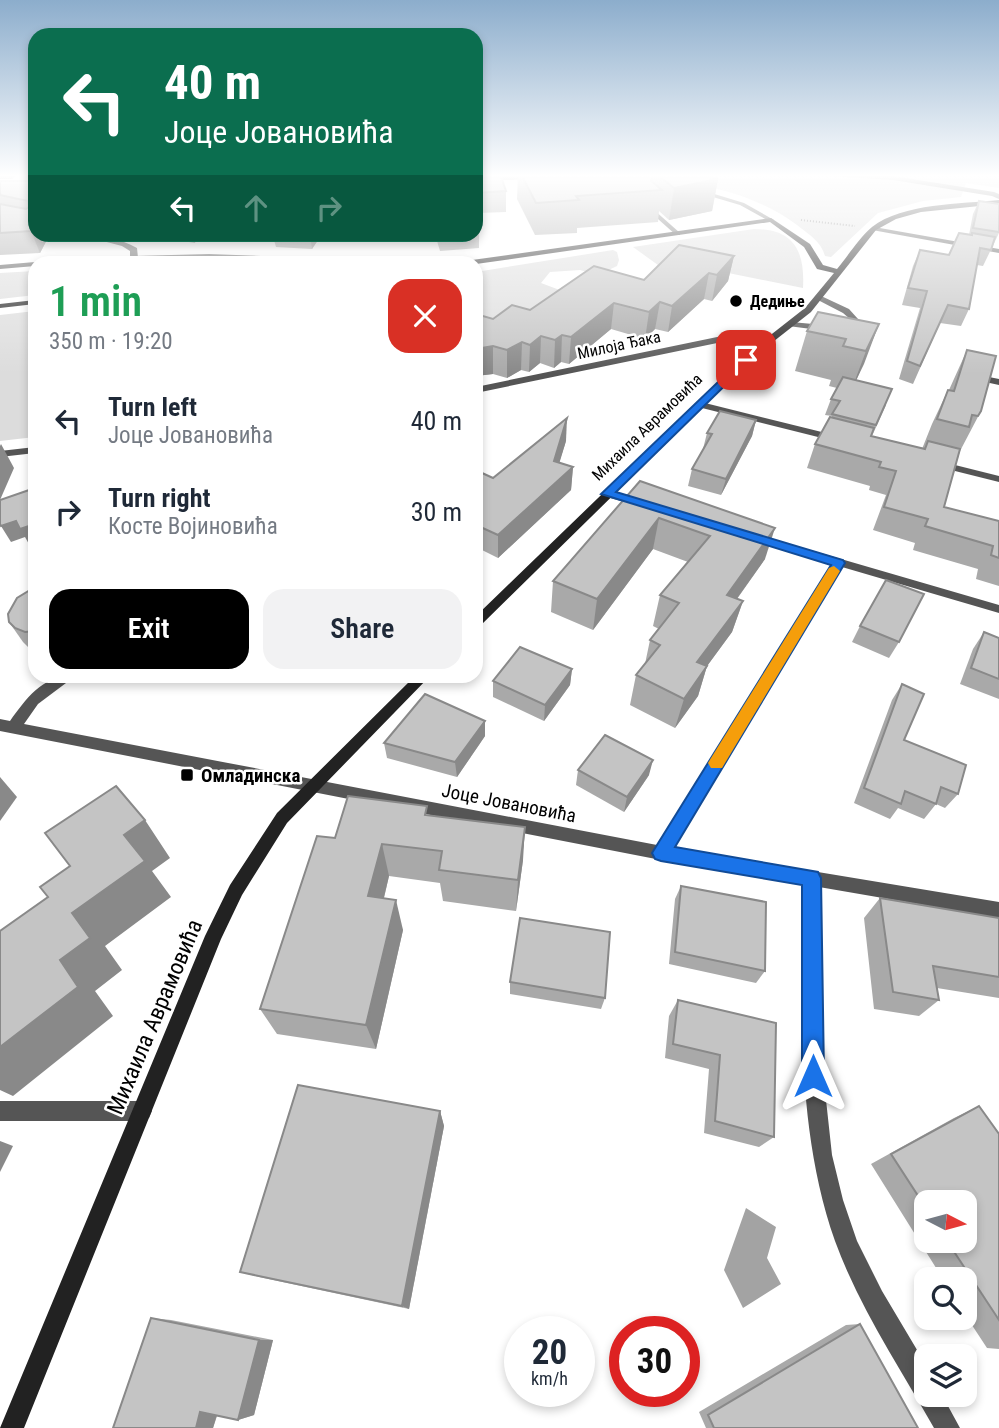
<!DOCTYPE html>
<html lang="en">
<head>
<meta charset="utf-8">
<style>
  :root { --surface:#fff; --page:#f2f2f3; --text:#1f2937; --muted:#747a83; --accent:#000 }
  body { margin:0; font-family:"Roboto Condensed",sans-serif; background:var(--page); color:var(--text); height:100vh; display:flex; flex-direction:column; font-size:26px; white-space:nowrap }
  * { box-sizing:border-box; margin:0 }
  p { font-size:23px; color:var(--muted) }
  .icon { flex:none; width:38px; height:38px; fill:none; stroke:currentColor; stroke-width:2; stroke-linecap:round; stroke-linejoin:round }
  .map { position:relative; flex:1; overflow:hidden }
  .details { position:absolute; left:28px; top:256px; width:455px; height:427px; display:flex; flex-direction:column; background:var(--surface); border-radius:21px; box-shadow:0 4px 10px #0003 }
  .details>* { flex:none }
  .banner { position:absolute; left:28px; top:28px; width:455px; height:214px; border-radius:21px; box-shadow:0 4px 10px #0003; background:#0b6e4f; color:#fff; overflow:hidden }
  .needle { width:46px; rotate:96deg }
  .buttons { position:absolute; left:914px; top:1190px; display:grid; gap:14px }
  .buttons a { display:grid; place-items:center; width:63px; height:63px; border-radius:14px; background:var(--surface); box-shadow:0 4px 10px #0003; font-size:35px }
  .speed { position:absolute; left:504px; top:1316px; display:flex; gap:14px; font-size:35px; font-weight:700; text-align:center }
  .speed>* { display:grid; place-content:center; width:91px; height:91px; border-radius:50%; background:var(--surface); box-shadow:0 4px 10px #0003; line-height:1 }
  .speed small { font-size:18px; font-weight:400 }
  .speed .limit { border:10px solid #d22; background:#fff; color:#111 }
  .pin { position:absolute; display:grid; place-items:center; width:60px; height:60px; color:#fff; margin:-30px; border-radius:14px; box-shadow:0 4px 10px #0006 }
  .me { position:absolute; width:77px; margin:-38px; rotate:0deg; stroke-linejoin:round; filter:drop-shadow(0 0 5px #0008) }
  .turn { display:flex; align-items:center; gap:24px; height:147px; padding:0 21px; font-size:32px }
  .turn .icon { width:91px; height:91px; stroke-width:2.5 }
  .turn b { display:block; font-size:49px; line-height:60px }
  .lanes { display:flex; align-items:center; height:66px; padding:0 21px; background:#0003; justify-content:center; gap:35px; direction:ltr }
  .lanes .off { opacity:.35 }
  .round { display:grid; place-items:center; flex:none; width:74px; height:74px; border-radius:21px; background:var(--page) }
  .summary { display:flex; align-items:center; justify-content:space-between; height:119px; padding:0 21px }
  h1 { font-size:42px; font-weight:600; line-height:52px; color:#1e9e55 }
  .cta { display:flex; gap:14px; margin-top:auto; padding:14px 21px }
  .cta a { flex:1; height:80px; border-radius:21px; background:var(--accent); color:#fff; font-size:28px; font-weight:600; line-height:80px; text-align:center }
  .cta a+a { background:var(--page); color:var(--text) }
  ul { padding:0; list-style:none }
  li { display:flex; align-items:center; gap:21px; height:91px; padding:0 21px }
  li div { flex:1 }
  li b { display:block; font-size:26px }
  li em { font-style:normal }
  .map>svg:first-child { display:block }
  .green { fill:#dcdcdc }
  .water { fill:#a3a3a3 }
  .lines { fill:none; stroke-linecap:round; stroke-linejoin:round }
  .path { stroke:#777; stroke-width:2; stroke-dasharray:1 2; stroke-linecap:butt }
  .lane { fill:#555; fill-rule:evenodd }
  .street { fill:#555; fill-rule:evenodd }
  .secondary { fill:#222; fill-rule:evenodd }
  .wall { fill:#a9a9a9; fill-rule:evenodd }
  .shaded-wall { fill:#898989 }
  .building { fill:#c4c4c4; stroke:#898989; stroke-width:2 }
  .route { fill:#1a73e8; stroke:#114b97; stroke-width:2 }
  .slow { fill:#f59e0b }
  .poi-dot { fill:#000; stroke:#fff; stroke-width:2.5 }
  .labels { text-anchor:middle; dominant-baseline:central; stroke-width:5; stroke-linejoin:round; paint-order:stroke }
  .far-poi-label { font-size:16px; font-weight:bold; fill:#000; stroke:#fff; text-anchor:start }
  .far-street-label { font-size:16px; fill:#000; stroke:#fff }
  .poi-label { font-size:19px; font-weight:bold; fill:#000; stroke:#fff; text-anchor:start }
  .street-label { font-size:19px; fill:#000; stroke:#fff }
  .near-street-label { font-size:23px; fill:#000; stroke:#fff }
</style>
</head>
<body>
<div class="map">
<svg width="999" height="1428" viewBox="0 0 999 1428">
  <rect width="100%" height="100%" fill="#fff"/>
  <g class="green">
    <path d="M585,174H999V188L966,183L961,197L923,201L878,213L831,257L825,256C821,241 808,234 797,225C736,180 658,178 585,174Z"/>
    <path d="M754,229C794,229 805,251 803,288L684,264L658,265L633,247Z"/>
    <path d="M613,250L617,252L619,260L617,266L598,275L580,270L550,272L541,283L565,292L540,316L476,333V272Z"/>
    <path d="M35,271V295L0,299V273Z"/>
    <path d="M35,311V437L0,441V315Z"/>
  </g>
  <path class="water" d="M746,1208L776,1227L767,1258L781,1284L743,1308L724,1270Z"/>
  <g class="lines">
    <g class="path">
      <path d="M801,220L855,226"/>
      <path d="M423,262L460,258"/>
    </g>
    <g class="lane">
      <path d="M11,174H18L12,179H0V175Z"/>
      <path d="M798,174L893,176L994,192L999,194V199L992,196L893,180Z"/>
      <path d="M649,209H653L680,233V235H676L649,211Z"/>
      <path d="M209,254L372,260L376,262L209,258L134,260L130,258L134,256Z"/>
      <path d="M819,295L849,309L858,319L856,326L835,332L788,326V322H791L835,326L849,322L850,319L843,313L816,299L815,297Z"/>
      <path d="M0,1101H142L149,1104L152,1111L149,1118L142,1121H0Z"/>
    </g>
    <g class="street">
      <path d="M537,176L535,179L476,181V177Z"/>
      <path d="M698,189L744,203L774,220L769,221L740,205L696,192Z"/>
      <path d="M874,227L999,249V253L872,230Z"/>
      <path d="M76,234C96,234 119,238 137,248L138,258L134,260L64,262L67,260L130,256V251L122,246Z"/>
      <path d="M35,262H38H35V266L0,269V265Z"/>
      <path d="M746,334L773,340L769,343L746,340L722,342L476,393V387L722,336Z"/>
      <path d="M979,375L999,379V385L976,380L974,378Z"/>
      <path d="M701,402L842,437L843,439L838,442L698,407V403Z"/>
      <path d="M35,447V453L0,457V451Z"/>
      <path d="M939,461L999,476V482L935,466V462Z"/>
      <path d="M607,491L646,502L647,504L642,507L603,496V492Z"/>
      <path d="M755,534L999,605V613L842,567L673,848L999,902V918L819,887L822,1063L832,1155L843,1200L857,1241L882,1291L926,1365V1395H942L960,1428H934C900,1368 859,1307 835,1241C795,1126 802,1005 803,884L661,860L0,731V719L10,721C26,699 42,676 71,676L70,680L38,704L24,724L657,845L832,564L751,541V535Z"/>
    </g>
    <g class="secondary">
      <path d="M999,200V204L921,212L896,219L876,230L811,312L755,356L480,626L476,627V616L749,352L805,308L834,273L817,269L804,247L770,222L476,264L472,262V260L771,218L810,244L823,265L837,269C848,256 859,238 872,227C903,203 961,204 999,200Z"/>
      <path d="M35,300V304L0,308V304Z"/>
      <path d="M415,676H430L287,823L242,895L221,939L24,1428H0L205,936L230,885L277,813Z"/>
    </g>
  </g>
  <g class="wall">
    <path d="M476,174L506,191V212L476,213Z"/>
    <path d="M518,174H695L718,179L712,211L669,220L659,211L658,222L577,228V233L535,235L517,199Z"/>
    <path d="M0,181H35V234H50L40,253L0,255Z"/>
    <path d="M979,201L999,204V233L983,266L977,265L969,309L961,326L940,323L913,384L899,379L920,308L902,305L913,266L920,250L949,255L969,235L973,214Z"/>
    <path d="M476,220L479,227V248L440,251L435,234H476Z"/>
    <path d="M148,234H322L312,249L276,247L274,240L203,237L194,243Z"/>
    <path d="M331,234H376L375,236Z"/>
    <path d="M734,256L728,281L712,301L704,299L668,332L655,329L645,339L611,329L569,364L561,362L554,368L540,363L529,372L521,370L507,378L493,374L476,376V314L493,319L644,280Z"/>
    <path d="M879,324L856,381L886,405L872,436L922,449L932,424L948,390H949L967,350L981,411L960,451L944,507L999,521V586L976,579L978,569L913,550L915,543L873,530L886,495L869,490L870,486L807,468L815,444L831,418L832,416L825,415L831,399L837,388L829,386L831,380L795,371L807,331Z"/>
    <path d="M756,420L752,436L721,495L688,486L692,469L703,449L707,433Z"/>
    <path d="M566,441L559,463L573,467L571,490L498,558L476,547V477L493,478Z"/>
    <path d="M640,481L765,559L737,599L743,601L732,632L707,666L698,696L675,728L630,705L636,675L645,664L650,640L659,629L653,626L660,595L688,562L653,549L593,630L551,612L553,581Z"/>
    <path d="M35,587V650L29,648L23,642L9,622Z"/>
    <path d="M860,626L899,642L889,658L852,642Z"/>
    <path d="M984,632L999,638V699L960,684L973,649Z"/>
    <path d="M572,669L570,685L544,721L493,697V681Z"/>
    <path d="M902,684L904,740L958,794L945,808L936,804L924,819L898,808L890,819L854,803L892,700Z"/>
    <path d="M485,736L457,777L387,758L384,743Z"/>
    <path d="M578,770L649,775L624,812L576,785Z"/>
    <path d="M428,815L523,860L516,911L443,901L440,883L389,876L384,898L403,930L376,1049L277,1034L260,1009L335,838Z"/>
    <path d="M681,886L765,971L756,983L669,964L675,899Z"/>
    <path d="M880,898L999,918V998L937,988L939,1000L919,1016L874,1009L864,918Z"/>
    <path d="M510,982L605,998L601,1009L510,994Z"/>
    <path d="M678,1000L776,1023L774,1137L759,1147L704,1133L709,1069L665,1058L669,1016Z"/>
    <path d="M979,1106L999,1134V1349L987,1348L964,1313V1279H943L871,1164L954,1118ZM926,1202L964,1241H926Z"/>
    <path d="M440,1111L444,1126L409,1309L259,1277L240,1272Z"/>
    <path d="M151,1318L171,1320L273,1340L254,1415L238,1420L217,1416L213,1428H113Z"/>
    <path d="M860,1324L918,1428H706L699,1412L846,1325Z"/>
  </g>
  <g class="shaded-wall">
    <path d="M718,179L712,211L669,220L674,188Z"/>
    <path d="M35,224V234H50L40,253L31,231Z"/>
    <path d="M192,234H202L203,237L194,243Z"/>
    <path d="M310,234H322L312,249Z"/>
    <path d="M734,256L728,281L712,301L717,275Z"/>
    <path d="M709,273L704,299L668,332L672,306Z"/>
    <path d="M660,302L655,329L645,339L649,312Z"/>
    <path d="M614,303L611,329L569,364L571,337Z"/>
    <path d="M879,324L864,364L851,391L866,351Z"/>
    <path d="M562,335L561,362L554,368L555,340Z"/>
    <path d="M541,336L540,363L529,372L530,345Z"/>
    <path d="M522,342L521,370L507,378V350Z"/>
    <path d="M493,346V374L476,376V349Z"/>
    <path d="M567,418L566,441L553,484L554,461Z"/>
    <path d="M756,420L752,436L721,495L726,479Z"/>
    <path d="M1,444L14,468L0,500V446Z"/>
    <path d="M573,467L571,490L498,558V535Z"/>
    <path d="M659,518L653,549L593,630L597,599Z"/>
    <path d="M16,521L35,524V544L30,546L25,537L11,542L1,526Z"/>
    <path d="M775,528L765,559L718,625L727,595Z"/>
    <path d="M743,601L732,632L688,692L697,662Z"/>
    <path d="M707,666L698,696L675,728L684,699Z"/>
    <path d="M572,669L570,685L544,721L545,705Z"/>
    <path d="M485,721V736L457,777L455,762Z"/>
    <path d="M653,760L649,775L624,812L627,797Z"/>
    <path d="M0,777L17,797L0,821Z"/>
    <path d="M145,820L170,858L152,871L171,897L105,946L122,970L95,991L113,1016L13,1096L0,1090V1047L60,960L72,913L124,835Z"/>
    <path d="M525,827L523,860L516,911L518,880Z"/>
    <path d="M382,844L389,876L377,926L368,896Z"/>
    <path d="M396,900L403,930L376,1049L366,1025Z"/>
    <path d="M440,1111L444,1126L409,1309L402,1306Z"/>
    <path d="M0,1141L13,1146L0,1172Z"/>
    <path d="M259,1340H273L254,1415L238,1420Z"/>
    <path d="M219,1408L213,1428H196L200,1412Z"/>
  </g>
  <g class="building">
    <path d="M476,174H500L506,191L476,193Z"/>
    <path d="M521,174H695L718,179L674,188L659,176L653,175L651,181L662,190L576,196L579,200L536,203Z"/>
    <path d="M0,181H35V224L31,231L0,233V204L26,209L29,207L28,201L0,195Z"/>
    <path d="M979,201L999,204V232L973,228Z"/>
    <path d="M959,233L972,235V233L995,237L991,250L980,248L969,309L948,305L920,366L907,361L927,291L908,288L920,250L949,255Z"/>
    <path d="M679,245L734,256L717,275L709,273L672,306L660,302L649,312L614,303L571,337L562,335L555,340L541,336L530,345L522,342L507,350L493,346L476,349V314L493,319L512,305L530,310L594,266L644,280Z"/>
    <path d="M818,312L879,324L866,351L843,346L846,339L807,331Z"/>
    <path d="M967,350L996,356L981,411L978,416L972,415L969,427L937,419L948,390L954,391Z"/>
    <path d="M843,377L892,389L876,425L832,414L840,401L831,399Z"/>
    <path d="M720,411L756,420L726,479L692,469L712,434L707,433Z"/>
    <path d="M830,417L874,428L871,436L925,449L928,441L960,449L944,507L999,521V558L991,555L993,546L925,526L928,519L884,507L896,471L879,467L881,462L815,444Z"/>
    <path d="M567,418L554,461L573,467L498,535L476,525V477L482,473L493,478Z"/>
    <path d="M640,481L775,528L727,595L743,601L697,662L707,666L684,699L636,675L660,645L650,640L679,603L660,595L710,536L659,518L597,599L553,581Z"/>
    <path d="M35,488V524L20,529L16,521L1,526L0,524V500Z"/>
    <path d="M886,580L924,594L899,642L860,626Z"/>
    <path d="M35,587V631L25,632L15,628L9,622L8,614L17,598Z"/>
    <path d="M984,632L999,638V679L971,668Z"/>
    <path d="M520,647L572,669L545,705L493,681Z"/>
    <path d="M902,684L924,694L904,740L966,765L958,794L941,787L936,804L905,791L901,804L864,788Z"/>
    <path d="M425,694L485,721L455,762L384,743Z"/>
    <path d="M605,735L653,760L627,797L578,770Z"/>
    <path d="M116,786L145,820L124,835L145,861L72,913L90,938L60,960L78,987L0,1047V931L48,897L40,887L70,866L45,833Z"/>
    <path d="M348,796L427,806L425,815L525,827L518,880L439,870L442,851L382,844L368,896L396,900L366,1025L260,1009L317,836L335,838Z"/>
    <path d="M681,886L766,902L765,971L675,952Z"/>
    <path d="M880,898L999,918V977L933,966L939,1000L893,992Z"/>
    <path d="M520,918L610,932L605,998L510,982Z"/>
    <path d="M678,1000L776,1023L774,1137L715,1121L720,1055L673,1044Z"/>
    <path d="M298,1085L440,1111L402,1306L240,1272Z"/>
    <path d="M979,1106L999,1134V1320L947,1241H964V1202H926V1208L891,1154Z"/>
    <path d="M151,1318L259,1340L238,1420L200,1412L196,1428H113Z"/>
    <path d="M860,1324L918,1428H714L708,1415Z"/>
  </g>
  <linearGradient id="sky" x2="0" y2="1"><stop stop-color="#8cadcc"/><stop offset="0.47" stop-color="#fff"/><stop offset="1" stop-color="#fff" stop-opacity="0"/></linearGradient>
  <rect width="999" height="374" fill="url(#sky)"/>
  <path class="route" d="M743,358L751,360L616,492L843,560L845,563L675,847L818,872L821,878L824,1076L820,1084L813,1087L805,1084L802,1076V885L661,861L655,859L652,853L831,565L601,494Z"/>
  <path class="slow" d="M834,566L840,571L722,768H711L708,763L711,758L829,568Z"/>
  <g class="poi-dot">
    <circle cx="736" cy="301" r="7"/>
    <rect x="180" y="768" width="14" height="14" rx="3.5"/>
  </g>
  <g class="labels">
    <g class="far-poi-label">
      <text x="750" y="301">Дедиње</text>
    </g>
    <g class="far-street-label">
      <text transform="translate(619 345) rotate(-12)">Милоја Ђака</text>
      <text transform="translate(647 427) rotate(-44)">Михаила Аврамовића</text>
    </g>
    <g class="poi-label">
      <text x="201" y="775">Омладинска</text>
    </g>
    <g class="street-label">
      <text transform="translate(509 803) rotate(11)">Јоце Јовановића</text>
    </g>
    <g class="near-street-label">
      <text transform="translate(155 1017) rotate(-67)">Михаила Аврамовића</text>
    </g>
  </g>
</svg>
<div class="buttons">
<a><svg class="needle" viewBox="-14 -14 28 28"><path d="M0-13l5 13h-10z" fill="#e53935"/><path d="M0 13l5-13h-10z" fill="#747a83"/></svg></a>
<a><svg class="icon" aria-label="search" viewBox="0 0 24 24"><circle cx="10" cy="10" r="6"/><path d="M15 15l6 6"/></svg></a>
<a><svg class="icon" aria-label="layers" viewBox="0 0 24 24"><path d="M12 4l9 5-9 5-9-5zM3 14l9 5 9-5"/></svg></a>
</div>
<div class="speed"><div>20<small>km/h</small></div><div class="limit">30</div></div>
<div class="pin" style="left:746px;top:360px;background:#d93025"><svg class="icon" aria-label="arrive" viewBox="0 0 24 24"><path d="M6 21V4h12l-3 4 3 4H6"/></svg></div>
<svg class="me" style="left:813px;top:1076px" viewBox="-20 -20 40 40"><path d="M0-17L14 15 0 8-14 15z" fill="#1a73e8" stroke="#fff" stroke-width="4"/></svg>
<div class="banner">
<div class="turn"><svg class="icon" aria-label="left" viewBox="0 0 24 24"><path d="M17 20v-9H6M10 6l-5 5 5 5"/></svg><div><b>40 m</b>Јоце Јовановића</div></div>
<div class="lanes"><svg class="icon" aria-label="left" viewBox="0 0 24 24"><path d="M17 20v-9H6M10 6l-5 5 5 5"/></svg><svg class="icon off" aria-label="ahead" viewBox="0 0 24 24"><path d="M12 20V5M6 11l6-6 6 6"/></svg><svg class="icon off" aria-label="right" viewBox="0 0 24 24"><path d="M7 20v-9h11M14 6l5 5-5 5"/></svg></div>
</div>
<section class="details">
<div class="summary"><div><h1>1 min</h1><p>350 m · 19:20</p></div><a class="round" style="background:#d93025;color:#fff"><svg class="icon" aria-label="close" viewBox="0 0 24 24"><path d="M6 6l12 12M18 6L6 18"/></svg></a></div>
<ul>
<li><svg class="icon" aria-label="left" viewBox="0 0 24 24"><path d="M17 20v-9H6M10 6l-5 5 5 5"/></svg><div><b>Turn left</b><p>Јоце Јовановића</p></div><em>40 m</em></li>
<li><svg class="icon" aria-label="right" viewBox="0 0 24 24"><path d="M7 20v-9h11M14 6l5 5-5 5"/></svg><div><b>Turn right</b><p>Косте Војиновића</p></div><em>30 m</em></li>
</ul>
<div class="cta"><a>Exit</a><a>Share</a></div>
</section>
</div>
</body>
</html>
